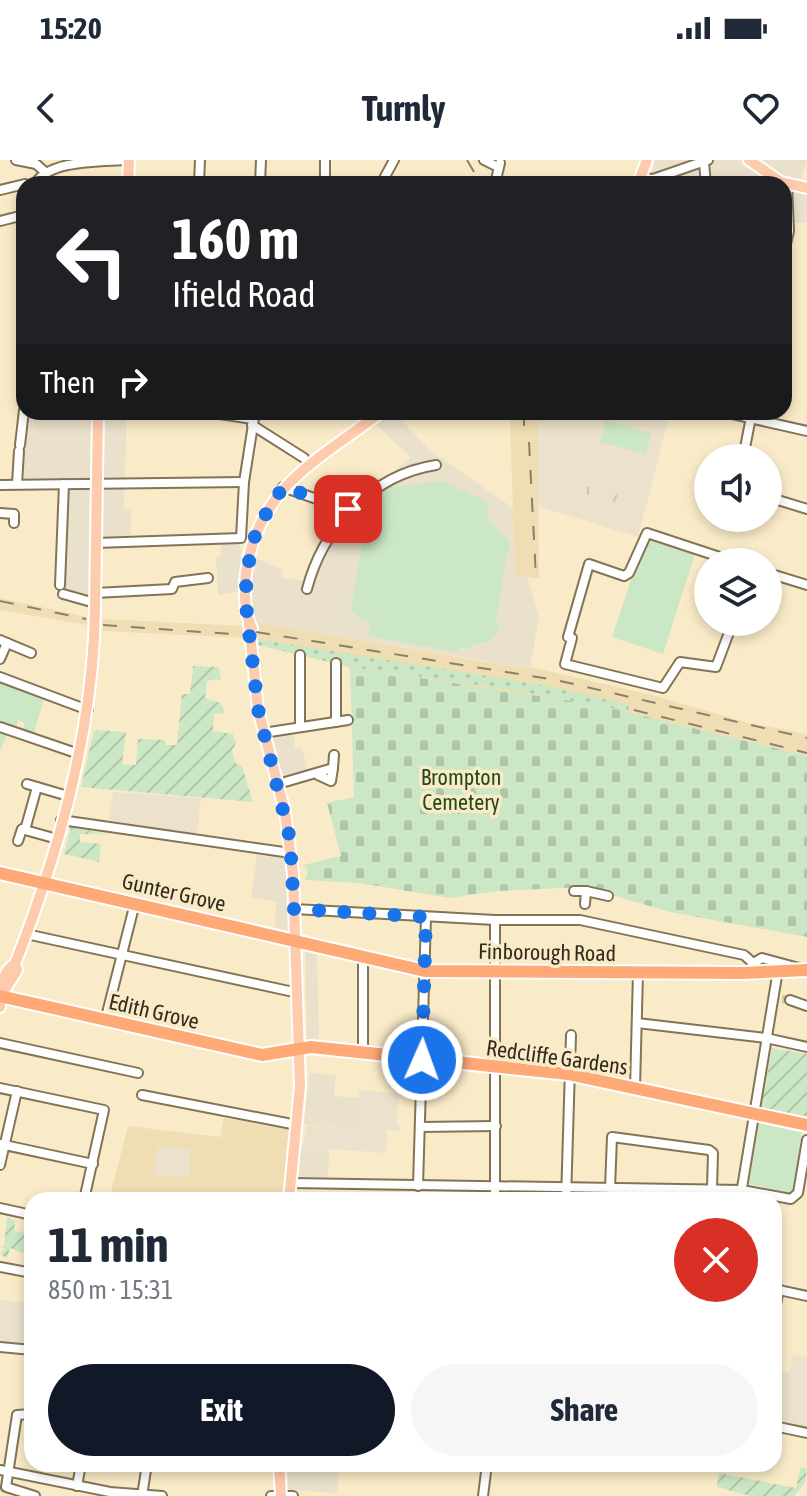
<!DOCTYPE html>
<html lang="en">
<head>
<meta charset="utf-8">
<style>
  :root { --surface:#fff; --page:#f6f6f7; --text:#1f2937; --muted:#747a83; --accent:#111827 }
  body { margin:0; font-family:"Asap Condensed",sans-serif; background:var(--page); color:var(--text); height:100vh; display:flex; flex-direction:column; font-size:30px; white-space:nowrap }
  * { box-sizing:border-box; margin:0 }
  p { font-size:26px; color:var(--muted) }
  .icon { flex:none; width:44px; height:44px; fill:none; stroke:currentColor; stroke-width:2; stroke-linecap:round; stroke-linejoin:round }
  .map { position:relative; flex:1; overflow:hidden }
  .panel { position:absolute; left:24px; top:1032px; width:758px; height:280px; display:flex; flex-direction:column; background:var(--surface); border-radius:24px; box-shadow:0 4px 12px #0003 }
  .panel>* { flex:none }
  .hud { position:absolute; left:16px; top:16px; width:776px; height:244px; border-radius:24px; box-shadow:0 4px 12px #0003; background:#202124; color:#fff; overflow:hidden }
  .fabs { position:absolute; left:694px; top:284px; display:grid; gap:16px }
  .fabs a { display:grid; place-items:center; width:88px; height:88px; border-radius:50%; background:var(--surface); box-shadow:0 4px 12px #0003; font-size:40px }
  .pin { position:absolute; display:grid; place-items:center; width:68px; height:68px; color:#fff; margin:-34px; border-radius:16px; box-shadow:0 4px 12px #0006 }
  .me { position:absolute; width:88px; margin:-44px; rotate:2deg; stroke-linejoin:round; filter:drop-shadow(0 0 6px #0008) }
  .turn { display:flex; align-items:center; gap:28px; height:168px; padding:0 24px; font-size:36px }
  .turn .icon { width:104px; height:104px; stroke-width:2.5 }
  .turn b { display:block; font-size:56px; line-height:68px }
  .then { display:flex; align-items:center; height:76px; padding:0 24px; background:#0003; gap:16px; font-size:30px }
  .round { display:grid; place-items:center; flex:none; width:84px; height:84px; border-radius:42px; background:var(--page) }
  .summary { display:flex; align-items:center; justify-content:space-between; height:136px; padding:0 24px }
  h1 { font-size:48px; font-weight:700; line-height:60px }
  .cta { display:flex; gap:16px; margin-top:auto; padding:16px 24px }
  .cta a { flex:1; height:92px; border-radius:48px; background:var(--accent); color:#fff; font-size:32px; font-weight:700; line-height:92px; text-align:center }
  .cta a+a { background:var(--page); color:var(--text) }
  .status { display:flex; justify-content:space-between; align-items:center; height:56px; padding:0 40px; background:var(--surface); direction:ltr }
  .status svg { height:22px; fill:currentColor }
  header { display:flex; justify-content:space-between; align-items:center; height:104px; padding:0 24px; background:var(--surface); font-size:36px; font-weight:700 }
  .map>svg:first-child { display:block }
  .commercial { fill:#eae1cc }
  .built { fill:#efddb3 }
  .education { fill:#ebe1cc }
  .grass { fill:url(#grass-dots) }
  .cemetery { fill:url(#cemetery-stones) }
  .park { fill:#cbe7c5 }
  .garden { fill:url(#garden-furrows) }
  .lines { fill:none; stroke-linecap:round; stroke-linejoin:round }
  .minor-tunnel { stroke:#d2c5a6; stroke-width:8; stroke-dasharray:8 4; stroke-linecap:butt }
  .minor-casing { stroke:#827455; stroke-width:12 }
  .major-casing { stroke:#fff; stroke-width:14 }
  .highway-casing { stroke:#fff; stroke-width:16 }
  .minor { stroke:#fff; stroke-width:8 }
  .major { stroke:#ffcbad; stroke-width:10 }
  .highway { stroke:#ffa977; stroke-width:12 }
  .rail { stroke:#8a806a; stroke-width:2; stroke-dasharray:14 14; stroke-linecap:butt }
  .major-bridge-casing { stroke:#fff; stroke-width:14; stroke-linecap:butt }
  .major-bridge { stroke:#ffcbad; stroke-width:10 }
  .route { stroke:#1a73e8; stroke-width:14; stroke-dasharray:0 25.2 }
  .labels { text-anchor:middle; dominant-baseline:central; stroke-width:7; stroke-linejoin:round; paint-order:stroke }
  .park-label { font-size:22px; fill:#24491b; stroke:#faebc8 }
  .street-label { font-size:22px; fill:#322c1f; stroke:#faebc8 }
</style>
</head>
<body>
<div class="status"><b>15:20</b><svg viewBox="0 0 49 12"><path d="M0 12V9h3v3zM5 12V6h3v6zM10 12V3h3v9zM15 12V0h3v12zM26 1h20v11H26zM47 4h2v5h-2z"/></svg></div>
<header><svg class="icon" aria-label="back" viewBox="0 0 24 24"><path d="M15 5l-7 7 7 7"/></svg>Turnly<svg class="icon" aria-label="heart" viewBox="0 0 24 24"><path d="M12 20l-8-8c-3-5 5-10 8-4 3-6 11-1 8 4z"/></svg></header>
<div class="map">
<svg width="807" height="1336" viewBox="0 0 807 1336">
  <defs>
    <pattern id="grass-dots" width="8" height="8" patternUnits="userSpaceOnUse" patternTransform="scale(2)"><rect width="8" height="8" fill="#cbe7c5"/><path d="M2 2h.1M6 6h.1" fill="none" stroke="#afc6a9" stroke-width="1.8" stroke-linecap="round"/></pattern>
    <pattern id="cemetery-stones" width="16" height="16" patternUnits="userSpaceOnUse" patternTransform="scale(2)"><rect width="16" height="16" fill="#cbe7c5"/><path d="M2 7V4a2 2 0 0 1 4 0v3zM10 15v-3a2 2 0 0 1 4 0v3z" fill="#afc6a9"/></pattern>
    <pattern id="garden-furrows" width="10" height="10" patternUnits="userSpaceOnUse" patternTransform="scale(2)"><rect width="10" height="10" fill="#cbe7c5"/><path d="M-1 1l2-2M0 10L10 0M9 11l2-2" fill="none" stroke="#afc6a9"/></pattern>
  </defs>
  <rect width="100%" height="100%" fill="#faebc8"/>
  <g class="commercial">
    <path d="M654,0H807L800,22L807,23V32H797L807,34V63H793L791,68H784V24H645L654,10Z"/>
    <path d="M26,252H96L94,320L91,323L18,320Z"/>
    <path d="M101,252H127L124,349H132L130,379L102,380L99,376Z"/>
    <path d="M394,252L430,290L513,348L515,415L527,417L539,456L530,509L255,462L249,432L256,398L283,410L281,418L306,421L313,398L343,352L411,297L376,265Z"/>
    <path d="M68,326H91L94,329L91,440L61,436Z"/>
    <path d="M232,381L239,384L241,390L238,432L218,435L216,397L221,395V384Z"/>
    <path d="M294,571L295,588L302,587L308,612L284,619L270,577Z"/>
    <path d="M257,695L286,698L291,770L288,772L275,769L276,742L251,737Z"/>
    <path d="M305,786L317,789L319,883L307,882Z"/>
    <path d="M309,913L336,915L334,936L359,938L357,968L304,964Z"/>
    <path d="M301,987L329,989L328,1021L297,1020Z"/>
    <path d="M288,1304L340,1305L337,1333L288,1330Z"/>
  </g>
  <g class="built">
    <path d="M510,256H538L539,418L515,416Z"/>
    <path d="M0,438L87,457V465L0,450Z"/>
    <path d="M103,459L244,466L245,478L103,471Z"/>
    <path d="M255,462L497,504L529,509L531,507L656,536L748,563L807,574V596L603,546L350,507L258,485Z"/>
    <path d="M224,958L290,970L286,1040H109L128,966L220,977Z"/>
  </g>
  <g class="education">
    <path d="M542,252H638L668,262L638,377L537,346L538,256Z"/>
    <path d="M113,632L201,638L197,674L109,660Z"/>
    <path d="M359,930L399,934L397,965H401L400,971L387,970L386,993L303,987L307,965L357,968Z"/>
    <path d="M157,987L191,989L189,1017L155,1015Z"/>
    <path d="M0,1140L32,1143V1185L0,1182Z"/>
    <path d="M793,1195L807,1197V1269L774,1261V1210L790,1212Z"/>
  </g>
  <path class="grass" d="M257,479L548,526L629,545L628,552L520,531L350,507L258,485Z"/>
  <path class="cemetery" d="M350,507L603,546L807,596V777L670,752L585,727L497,731L450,738L360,723L305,720L308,710L303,705L341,696L327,643L354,637Z"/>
  <g class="park">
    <path d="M606,261L651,273L646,294L600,282Z"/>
    <path d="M442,321L489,342L487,358L508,380L510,391L507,392L496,463L500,467L491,481L472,485L471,489L459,487L458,492L368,476L370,461L358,458L351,449L362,384L336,379L339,367L348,368L362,349L360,346L385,328Z"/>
    <path d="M645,378L695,394L663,494L612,477Z"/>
    <path d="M0,523L44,539L34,573L23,569L25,563L18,560L16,567L11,565L0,591Z"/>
    <path d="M759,963L802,973L792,1033L749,1024Z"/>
  </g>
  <g class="garden">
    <path d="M193,506L219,507L221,519L207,521L205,538L221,543L225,553L214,554L213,571L233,574L236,583L232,590L235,603L242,606L253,642L81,627L94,570L126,572L122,604L136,605L138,579L165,580L166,585H177L182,534H190Z"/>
    <path d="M71,667L107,674H80V682L101,684L99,702L64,694Z"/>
    <path d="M772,888L807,894V958L761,948Z"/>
    <path d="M7,1057L15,1061L14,1071L32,1073V1096L31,1092L26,1094L10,1088L7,1098L0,1094L5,1089L0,1087L4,1086Z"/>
    <path d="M801,1307L807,1309L805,1323L794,1336H750L717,1327L719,1313L796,1328Z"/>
  </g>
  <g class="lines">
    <g class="minor-tunnel">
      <path d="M587,331H589"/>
      <path d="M614,338L616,339"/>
      <path d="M782,839L790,840"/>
    </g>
    <defs>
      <g id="minor">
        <path d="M16,0L36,4L44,11"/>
        <path d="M484,0L498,7"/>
        <path d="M704,3L706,24"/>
        <path d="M643,18L653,19L708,0"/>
        <path d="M35,24C49,0 98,2 126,0"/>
        <path d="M199,24L200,0"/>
        <path d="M260,24L261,0"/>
        <path d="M325,24V0"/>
        <path d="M381,24L394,0"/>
        <path d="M495,24L500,3"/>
        <path d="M0,30L25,24"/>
        <path d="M0,61L24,55"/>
        <path d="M784,93L789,71L787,25"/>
        <path d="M24,149V156"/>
        <path d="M206,252L253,259"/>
        <path d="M723,252L807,271"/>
        <path d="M252,265L304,298"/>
        <path d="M20,285L24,250"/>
        <path d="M743,298L752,252"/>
        <path d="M17,324L19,291"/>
        <path d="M0,325L244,322"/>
        <path d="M283,327L350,351"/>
        <path d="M768,337L807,349"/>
        <path d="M0,353L14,354V363"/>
        <path d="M96,383L241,378L244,322L255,252"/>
        <path d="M768,413L807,425"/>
        <path d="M60,425L64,324"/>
        <path d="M307,429C323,368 371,315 436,305"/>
        <path d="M95,433L172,429L175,422L208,418"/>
        <path d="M63,434L95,443"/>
        <path d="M733,462L716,507L680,502L663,528L565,504L572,478L568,477L589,404L624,416L629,413L647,373L735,402"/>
        <path d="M0,480L7,483L0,499"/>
        <path d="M7,483L31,493"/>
        <path d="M336,503V562"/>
        <path d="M0,517L88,550"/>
        <path d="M0,567L79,594"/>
        <path d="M300,567V495"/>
        <path d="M263,573L348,560"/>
        <path d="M318,615L331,621L333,608"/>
        <path d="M27,624L68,636"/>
        <path d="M278,624L333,608L334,595"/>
        <path d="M37,627L25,670L50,677"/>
        <path d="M61,660L291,693"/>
        <path d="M18,681L22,669L25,670"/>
        <path d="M574,731H586"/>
        <path d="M585,744L586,731L608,736"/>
        <path d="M294,749L495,760H580L744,795L753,803"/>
        <path d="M495,760V1040"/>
        <path d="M26,774L298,833"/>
        <path d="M752,804L762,798L799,808"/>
        <path d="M790,840L807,846"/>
        <path d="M105,861L135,743"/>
        <path d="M637,863L766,878L807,887"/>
        <path d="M0,883L138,913"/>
        <path d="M363,892V796"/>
        <path d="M0,928L104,950L84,1040"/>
        <path d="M635,928L638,813"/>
        <path d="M142,935L297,965"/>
        <path d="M420,967L496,966"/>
        <path d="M0,984L93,1004"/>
        <path d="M0,1005L17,931"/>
        <path d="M291,1023L742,1030L791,1039L798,1033L807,980"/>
        <path d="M418,1026L426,757"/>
        <path d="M610,1028L612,977L709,990L713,993L712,1029"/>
        <path d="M566,1040L571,875"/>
        <path d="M740,1040L778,810"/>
        <path d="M0,1048L32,1055"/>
        <path d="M0,1107L32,1113"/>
        <path d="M774,1129L807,1136"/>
        <path d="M774,1154L779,1129"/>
        <path d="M0,1187L32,1190"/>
        <path d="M32,1254L17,1255L6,1327L35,1336"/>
        <path d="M774,1266L807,1273"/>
        <path d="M0,1310L110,1332L162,1336"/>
        <path d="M77,1326L81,1304"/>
        <path d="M142,1336L147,1304"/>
        <path d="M271,1336H293"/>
        <path d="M483,1336L487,1304"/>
      </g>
      <g id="major">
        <path d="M749,0L781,22L807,28"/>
        <path d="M128,24L129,0"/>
        <path d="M638,24L647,0"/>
        <path d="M95,449L98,252"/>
        <path d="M249,463L258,549L285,652L293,714L300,926L289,1040"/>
        <path d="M252,468C244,454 244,430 246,413C258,326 319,300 381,252"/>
        <path d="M4,830C2,819 6,809 15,804"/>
        <path d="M0,847L1,836L17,810L15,804C56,700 88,589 94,478"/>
        <path d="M279,1304L281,1336"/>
      </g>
      <g id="highway">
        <path d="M0,713L425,811L743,813L807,810"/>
        <path d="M0,836L262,895L311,887L568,914L807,965"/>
      </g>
    </defs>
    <use href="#minor" class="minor-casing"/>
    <use href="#major" class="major-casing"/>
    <use href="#highway" class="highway-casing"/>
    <use href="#minor" class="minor"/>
    <use href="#major" class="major"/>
    <use href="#highway" class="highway"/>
    <g class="rail">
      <path d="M467,0L481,24"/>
      <path d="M524,252V269"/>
      <path d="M529,282L536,418"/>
      <path d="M0,441L86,459"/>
      <path d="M103,465L245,475"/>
      <path d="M256,472L556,520L807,578"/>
      <path d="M634,550L807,593"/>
    </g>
    <defs>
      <path id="major-bridge" d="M94,478L95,449"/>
    </defs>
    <use href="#major-bridge" class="major-bridge-casing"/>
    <use href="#major-bridge" class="major-bridge"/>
  </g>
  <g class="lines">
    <path class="route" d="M348,349L283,327L264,357L251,385L245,436L258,549L290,679L294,749L426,757L422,900"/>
  </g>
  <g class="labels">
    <g class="park-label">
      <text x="461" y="617">Brompton<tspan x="461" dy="25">Cemetery</tspan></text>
    </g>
    <g class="street-label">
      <text transform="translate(174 732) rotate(13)">Gunter Grove</text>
      <text transform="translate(547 792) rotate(1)">Finborough Road</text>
      <text transform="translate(154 851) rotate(13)">Edith Grove</text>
      <text transform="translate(557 897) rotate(8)">Redcliffe Gardens</text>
    </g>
  </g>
</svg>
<div class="fabs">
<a><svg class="icon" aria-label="sound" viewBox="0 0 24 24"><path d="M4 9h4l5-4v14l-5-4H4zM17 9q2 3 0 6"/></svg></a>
<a><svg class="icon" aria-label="layers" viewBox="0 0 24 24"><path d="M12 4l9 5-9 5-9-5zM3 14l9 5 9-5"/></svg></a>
</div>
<div class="pin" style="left:348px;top:349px;background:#d93025"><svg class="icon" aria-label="arrive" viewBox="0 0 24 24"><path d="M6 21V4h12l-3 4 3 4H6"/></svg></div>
<svg class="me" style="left:422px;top:900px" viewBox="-20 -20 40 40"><circle r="17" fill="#1a73e8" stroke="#fff" stroke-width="3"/><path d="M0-11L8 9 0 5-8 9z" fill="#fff"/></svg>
<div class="hud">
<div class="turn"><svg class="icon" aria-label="left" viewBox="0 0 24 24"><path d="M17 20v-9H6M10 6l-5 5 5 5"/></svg><div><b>160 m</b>Ifield Road</div></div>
<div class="then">Then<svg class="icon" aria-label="right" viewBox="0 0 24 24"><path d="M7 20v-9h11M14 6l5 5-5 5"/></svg></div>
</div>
<section class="panel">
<div class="summary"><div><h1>11 min</h1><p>850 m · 15:31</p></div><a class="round" style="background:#d93025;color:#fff"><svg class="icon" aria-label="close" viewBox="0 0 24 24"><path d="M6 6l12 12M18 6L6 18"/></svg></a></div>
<div class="cta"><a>Exit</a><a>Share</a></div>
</section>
</div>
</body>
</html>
